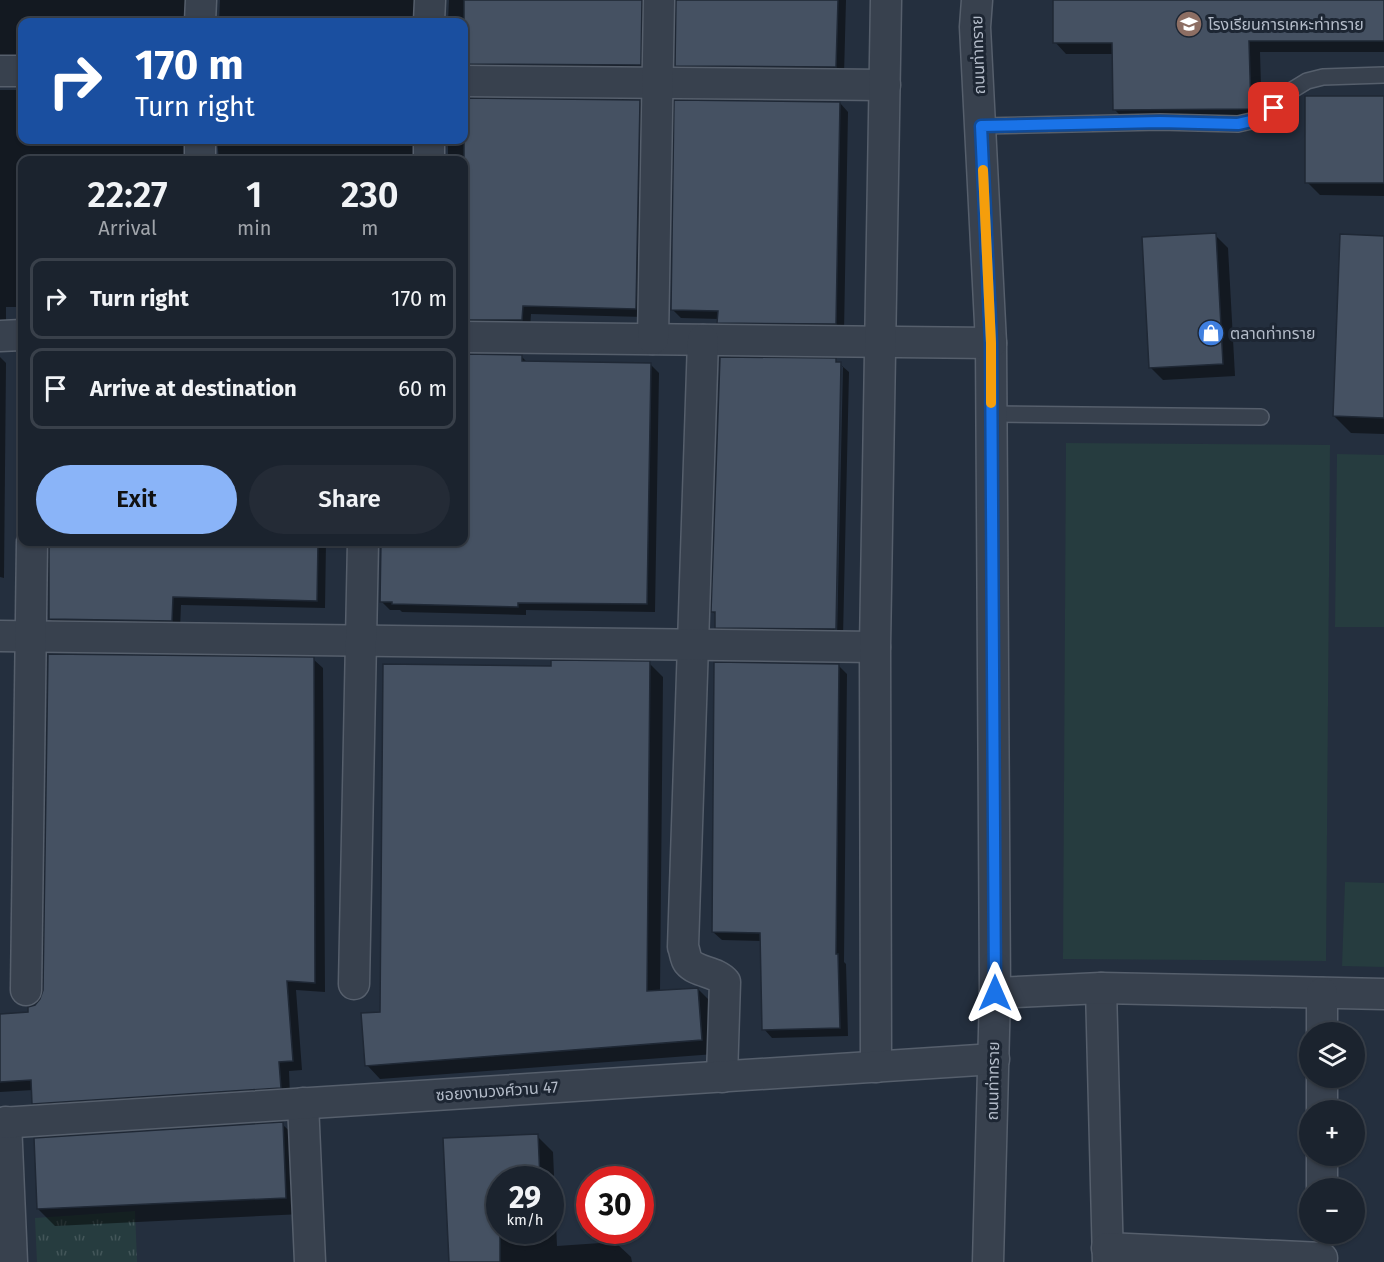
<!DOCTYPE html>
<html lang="en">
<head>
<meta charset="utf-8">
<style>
  :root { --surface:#1b232e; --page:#242b36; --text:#f1f3f6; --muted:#a0a4aa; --line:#39404a; --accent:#8ab4f8 }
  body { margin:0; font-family:"Fira Sans","Noto Sans Thai",sans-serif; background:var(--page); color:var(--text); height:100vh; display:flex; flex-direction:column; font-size:22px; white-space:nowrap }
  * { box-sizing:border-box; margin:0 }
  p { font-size:20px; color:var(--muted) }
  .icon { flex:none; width:33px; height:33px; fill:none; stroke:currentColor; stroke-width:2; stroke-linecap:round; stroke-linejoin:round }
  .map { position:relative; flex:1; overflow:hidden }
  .details { position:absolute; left:18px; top:156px; width:450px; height:390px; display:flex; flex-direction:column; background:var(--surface); border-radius:12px; box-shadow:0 2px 4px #0004,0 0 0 2px var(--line) }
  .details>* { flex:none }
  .guide { position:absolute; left:18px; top:18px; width:450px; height:126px; border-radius:12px; box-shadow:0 2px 4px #0004,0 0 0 2px var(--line); background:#1a4fa0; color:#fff; overflow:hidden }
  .buttons { position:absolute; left:1299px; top:1022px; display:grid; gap:12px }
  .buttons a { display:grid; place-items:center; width:66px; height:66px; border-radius:50%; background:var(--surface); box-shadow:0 2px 4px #0004,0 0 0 2px var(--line); font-size:30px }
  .speed { position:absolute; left:486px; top:1166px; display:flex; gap:12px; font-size:30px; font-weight:700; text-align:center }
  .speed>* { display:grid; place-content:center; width:78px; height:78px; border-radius:50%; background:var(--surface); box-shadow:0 2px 4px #0004,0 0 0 2px var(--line); line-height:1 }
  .speed small { font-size:15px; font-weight:400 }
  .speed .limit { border:9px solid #d22; background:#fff; color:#111 }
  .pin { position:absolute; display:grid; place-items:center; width:51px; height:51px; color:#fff; margin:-26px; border-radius:12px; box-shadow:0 3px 9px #0006 }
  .me { position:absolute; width:66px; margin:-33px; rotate:0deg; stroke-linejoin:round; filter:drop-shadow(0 0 4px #0008) }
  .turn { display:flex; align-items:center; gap:21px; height:126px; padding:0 18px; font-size:27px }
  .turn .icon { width:78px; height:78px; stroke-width:2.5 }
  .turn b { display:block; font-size:42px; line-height:51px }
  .eta { display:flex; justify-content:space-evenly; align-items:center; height:102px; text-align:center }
  .eta b { font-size:36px; font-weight:600; line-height:42px }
  .action { display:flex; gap:12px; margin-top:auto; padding:12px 18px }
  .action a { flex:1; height:69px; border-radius:36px; background:var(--accent); color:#111; font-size:24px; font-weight:600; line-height:69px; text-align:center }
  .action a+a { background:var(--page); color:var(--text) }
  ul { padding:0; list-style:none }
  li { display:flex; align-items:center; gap:18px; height:81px; margin:0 12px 9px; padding:0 6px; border:3px solid var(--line); border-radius:12px }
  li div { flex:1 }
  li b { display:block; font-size:22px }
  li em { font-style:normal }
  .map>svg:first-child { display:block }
  .grass { fill:url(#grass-tufts) }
  .green { fill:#263c3f }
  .shadow { fill:#0007; fill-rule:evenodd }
  .building { fill:#455162; stroke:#1f2835; stroke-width:1.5 }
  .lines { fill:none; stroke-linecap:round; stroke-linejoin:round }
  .service-casing { stroke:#565f6c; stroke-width:18 }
  .minor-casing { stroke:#565f6c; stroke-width:33 }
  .service { stroke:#38414e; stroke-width:15 }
  .minor { stroke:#38414e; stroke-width:30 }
  .route-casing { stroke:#114b97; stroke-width:15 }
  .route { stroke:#1a73e8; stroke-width:10 }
  .slow { stroke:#f59e0b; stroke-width:10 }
  .labels { text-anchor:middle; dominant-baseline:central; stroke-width:6; stroke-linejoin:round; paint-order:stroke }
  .poi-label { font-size:16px; fill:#b4bcc9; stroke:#1d2633; text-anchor:start }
  .street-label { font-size:16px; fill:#b4bcc9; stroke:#1d2633 }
</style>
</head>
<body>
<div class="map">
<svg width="1384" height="1262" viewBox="0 0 1384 1262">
  <defs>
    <pattern id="grass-tufts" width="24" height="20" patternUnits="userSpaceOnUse" patternTransform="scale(1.5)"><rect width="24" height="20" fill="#263c3f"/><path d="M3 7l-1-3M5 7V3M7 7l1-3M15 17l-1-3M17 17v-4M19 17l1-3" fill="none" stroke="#435659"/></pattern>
  </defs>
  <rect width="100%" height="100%" fill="#242f3e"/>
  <path class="grass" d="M135,1211L137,1262H37L35,1218Z"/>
  <g class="green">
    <path d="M1066,443L1330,445L1326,961L1063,959Z"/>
    <path d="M1337,454L1384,455V627H1335Z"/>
    <path d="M1345,882L1384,883V967L1342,966Z"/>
  </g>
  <g class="shadow">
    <path d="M0,0H194L191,22H22V62L0,64Z"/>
    <path d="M220,0H424L420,22H219Z"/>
    <path d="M449,0H652L649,73L464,75V22H448Z"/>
    <path d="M678,0H846L844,75L685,74L677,65Z"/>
    <path d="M1055,0H1384V52H1260L1262,120L1126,121L1114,109L1113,54H1066L1055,42Z"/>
    <path d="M0,90H22V140H194L191,160H22V307H6V327L0,330Z"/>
    <path d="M1384,98V196L1320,195L1307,182Z"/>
    <path d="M464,100L639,101L648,110L644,317L531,314L530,328L464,330V160H448V140H464Z"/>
    <path d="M840,103L848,112L844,332L727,331L719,322V319L681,318L672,309Z"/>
    <path d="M217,140H423L420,160H219Z"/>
    <path d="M1215,235L1228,248L1235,376L1163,380L1150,367Z"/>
    <path d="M1384,237V434L1351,433L1334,416Z"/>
    <path d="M464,356H521L527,362L651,365L659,373L655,612L526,610V615L402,612L400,610H390L381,601L382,542H464Z"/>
    <path d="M0,357L6,363L4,578L0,577Z"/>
    <path d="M835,360L849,372L843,637L725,636L716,627V615L713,612ZM840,366H843L837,637H834Z"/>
    <path d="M51,542H326L325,608L181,605L180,629L59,627L50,619Z"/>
    <path d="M313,659L323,668L325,992L296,990L302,1070L289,1071L290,1097L44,1113L34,1103L33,1090L0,1092V1015L29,1013L36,1006Z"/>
    <path d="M649,663L663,677L660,992L698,989L712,1003L715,1054L380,1079L367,1065L381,1013L552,667Z"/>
    <path d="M838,665L847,674L844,962L846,964L848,1036L772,1038L764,1029L762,941L722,940L713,932Z"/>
    <path d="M282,1124L299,1140L303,1214L55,1226L38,1209Z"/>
    <path d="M537,1136L553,1152L557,1246L615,1242L631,1257L632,1262H452L444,1140ZM500,1179H550V1230H500Z"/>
  </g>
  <g class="building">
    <path d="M464,0H642L641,65L464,64Z"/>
    <path d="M676,0H838L836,67L675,66Z"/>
    <path d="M1053,0H1384V41H1249L1251,109L1113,110L1112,43H1053Z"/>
    <rect x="1305" y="96" width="79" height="87"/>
    <path d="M464,98L640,100L636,309L523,306L522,320H464Z"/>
    <path d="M674,100L840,102L836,324L717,323L718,311L671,310Z"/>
    <path d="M1216,233L1223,364L1149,368L1142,237Z"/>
    <path d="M1340,234L1384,236V418L1333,416Z"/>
    <path d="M464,354L522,355V361L651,363L647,604L518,603V607L392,604V602H380L381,542H464Z"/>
    <path d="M720,357L836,358V362H841L836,629L715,628V612H711Z"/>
    <path d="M49,542H318L317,601L173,597L172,621L49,619Z"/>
    <path d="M48,654L314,657L315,983L287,981L293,1061L279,1062L281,1088L32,1104L31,1080L0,1082V1014L28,1012V1007L35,1005L40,999L43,990Z"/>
    <path d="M551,660L650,661L647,991L698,988L702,1040L365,1066L361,1013L380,1012L383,664L551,666Z"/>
    <path d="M714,662L839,664L836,954H838L840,1028L762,1030L760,933L712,932Z"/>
    <path d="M283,1122L286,1198L37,1209L34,1138Z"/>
    <path d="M538,1134L540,1179H500V1262H449L443,1138Z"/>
  </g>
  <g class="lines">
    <defs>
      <g id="service">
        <path d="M981,126L1160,122L1238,124L1260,119L1289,92L1307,81L1323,77L1384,75"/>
        <path d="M991,414L1261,417"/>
      </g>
      <g id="minor">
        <path d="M977,0L975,27L991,343L995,993L988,1262"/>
        <path d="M200,22L201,0"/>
        <path d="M429,22L430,0"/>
        <path d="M0,71H22"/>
        <path d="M464,81L885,85"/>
        <path d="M200,140V160"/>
        <path d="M429,140V160"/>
        <path d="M0,336L22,335"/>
        <path d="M464,337L991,343"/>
        <path d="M653,339L659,0"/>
        <path d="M703,340L683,947C685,951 685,958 688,962C697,973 716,971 725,982L722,1077"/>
        <path d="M0,636L875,647"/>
        <path d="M354,984L363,542"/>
        <path d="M1101,988L1108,1262"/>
        <path d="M26,990L32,542"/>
        <path d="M995,993L1101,988L1384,994"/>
        <path d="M1322,1032V993"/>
        <path d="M876,1067L875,647L886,0"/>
        <path d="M303,1103L310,1262"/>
        <path d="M1322,1110V1077"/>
        <path d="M6,1122L12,1262"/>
        <path d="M0,1123L994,1059"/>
        <path d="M1322,1188V1155"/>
        <path d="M1107,1248L1322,1258"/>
      </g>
    </defs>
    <use href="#service" class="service-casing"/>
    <use href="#minor" class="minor-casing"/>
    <use href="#service" class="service"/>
    <use href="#minor" class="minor"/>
  </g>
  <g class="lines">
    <defs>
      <path id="route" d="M995,993L991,343L981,126L1160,122L1238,124L1260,119L1274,108"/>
    </defs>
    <use href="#route" class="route-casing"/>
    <use href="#route" class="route"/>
    <path class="slow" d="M983,170L991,343V403"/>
  </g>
  <defs>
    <symbol id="school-disc" viewBox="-11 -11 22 22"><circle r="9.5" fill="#8d6e63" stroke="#1d2633"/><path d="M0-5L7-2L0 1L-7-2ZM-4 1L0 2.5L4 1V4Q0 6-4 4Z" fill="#fff"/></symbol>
    <symbol id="shop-disc" viewBox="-11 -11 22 22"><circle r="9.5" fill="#3f7fe0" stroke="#1d2633"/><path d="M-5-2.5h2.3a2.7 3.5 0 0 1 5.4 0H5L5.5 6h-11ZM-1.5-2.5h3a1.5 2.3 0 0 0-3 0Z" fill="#fff"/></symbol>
  </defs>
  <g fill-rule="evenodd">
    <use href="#school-disc" x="1174" y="9" width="30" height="30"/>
    <use href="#shop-disc" x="1196" y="318" width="30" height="30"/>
  </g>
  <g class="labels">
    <g class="poi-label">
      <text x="1208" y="24">โรงเรียนการเคหะท่าทราย</text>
      <text x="1230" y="333">ตลาดท่าทราย</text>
    </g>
    <g class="street-label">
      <text transform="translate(978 55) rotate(-92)">ถนนท่าทราย</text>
      <text transform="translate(993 1081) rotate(-89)">ถนนท่าทราย</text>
      <text transform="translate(497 1091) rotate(-4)">ซอยงามวงศ์วาน 47</text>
    </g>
  </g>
</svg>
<div class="buttons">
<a><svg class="icon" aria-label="layers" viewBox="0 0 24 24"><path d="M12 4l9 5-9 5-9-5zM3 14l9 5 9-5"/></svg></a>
<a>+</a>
<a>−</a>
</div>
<div class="speed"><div>29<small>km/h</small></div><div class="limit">30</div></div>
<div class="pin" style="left:1274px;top:108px;background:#d93025"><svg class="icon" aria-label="arrive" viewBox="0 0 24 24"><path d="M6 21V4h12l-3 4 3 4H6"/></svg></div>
<svg class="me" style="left:995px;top:993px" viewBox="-20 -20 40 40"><path d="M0-17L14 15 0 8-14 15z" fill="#1a73e8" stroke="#fff" stroke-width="4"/></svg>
<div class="guide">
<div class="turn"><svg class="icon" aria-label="right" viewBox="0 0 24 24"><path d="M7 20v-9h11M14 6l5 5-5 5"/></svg><div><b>170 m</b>Turn right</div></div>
</div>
<section class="details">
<div class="eta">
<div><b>22:27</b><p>Arrival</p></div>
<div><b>1</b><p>min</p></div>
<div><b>230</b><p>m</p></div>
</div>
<ul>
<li><svg class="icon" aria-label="right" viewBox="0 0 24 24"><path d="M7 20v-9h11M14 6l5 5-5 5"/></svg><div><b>Turn right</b></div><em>170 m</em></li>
<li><svg class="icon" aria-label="arrive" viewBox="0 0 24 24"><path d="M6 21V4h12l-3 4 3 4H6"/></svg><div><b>Arrive at destination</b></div><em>60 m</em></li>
</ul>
<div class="action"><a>Exit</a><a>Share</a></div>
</section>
</div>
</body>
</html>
